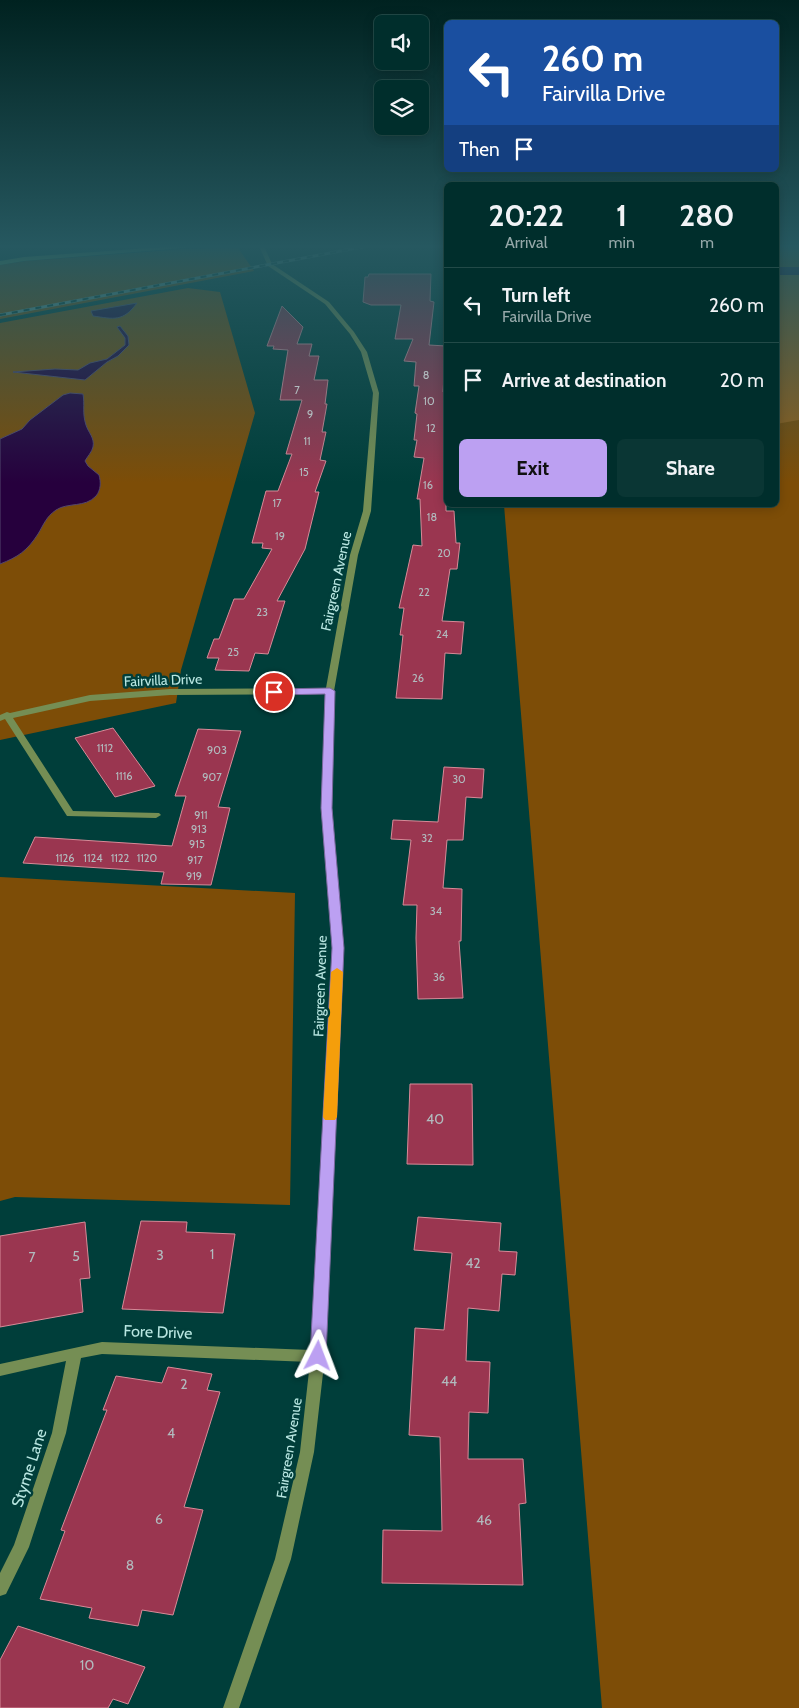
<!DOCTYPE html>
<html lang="en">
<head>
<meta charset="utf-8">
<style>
  :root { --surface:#002e2c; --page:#0a3634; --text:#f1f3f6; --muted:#95a8a9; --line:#224a48; --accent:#bca0f2 }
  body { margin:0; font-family:Cabin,sans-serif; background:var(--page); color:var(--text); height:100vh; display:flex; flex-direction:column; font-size:19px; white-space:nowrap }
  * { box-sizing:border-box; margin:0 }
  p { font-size:16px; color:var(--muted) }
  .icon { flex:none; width:28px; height:28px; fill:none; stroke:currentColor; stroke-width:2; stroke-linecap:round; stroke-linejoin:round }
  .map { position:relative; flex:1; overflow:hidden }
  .sheet { position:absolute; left:444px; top:182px; width:335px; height:325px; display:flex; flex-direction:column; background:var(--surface); border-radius:8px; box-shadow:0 2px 12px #0003,0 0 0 1px var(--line) }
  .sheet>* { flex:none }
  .banner { position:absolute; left:444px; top:20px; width:335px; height:152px; border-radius:8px; box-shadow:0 2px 12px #0003,0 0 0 1px var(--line); background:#1a4fa0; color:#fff; overflow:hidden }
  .controls { position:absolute; left:374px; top:15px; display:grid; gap:10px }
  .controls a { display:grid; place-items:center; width:55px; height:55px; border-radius:8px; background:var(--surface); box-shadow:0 2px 12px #0003,0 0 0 1px var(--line); font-size:25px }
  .pin { position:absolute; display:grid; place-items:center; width:42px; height:42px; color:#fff; margin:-21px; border:2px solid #fff; border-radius:50%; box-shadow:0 1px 5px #0007 }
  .me { position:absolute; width:55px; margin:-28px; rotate:3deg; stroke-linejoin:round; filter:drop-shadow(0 0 4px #0008) }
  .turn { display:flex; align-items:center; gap:18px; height:105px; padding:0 15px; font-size:22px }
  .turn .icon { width:65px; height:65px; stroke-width:2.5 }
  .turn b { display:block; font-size:35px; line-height:42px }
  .then { display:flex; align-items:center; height:48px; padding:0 15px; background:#0003; gap:10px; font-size:19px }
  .eta { display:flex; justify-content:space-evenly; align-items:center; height:85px; text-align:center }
  .eta b { font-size:30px; font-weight:700; line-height:35px }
  .primary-button { display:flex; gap:10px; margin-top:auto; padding:10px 15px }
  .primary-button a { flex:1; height:58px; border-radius:8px; background:var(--accent); color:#111; font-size:20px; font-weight:700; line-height:58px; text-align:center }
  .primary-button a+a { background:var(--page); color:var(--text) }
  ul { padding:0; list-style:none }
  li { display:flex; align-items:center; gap:15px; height:75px; padding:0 15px; border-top:1px solid var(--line) }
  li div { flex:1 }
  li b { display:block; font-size:19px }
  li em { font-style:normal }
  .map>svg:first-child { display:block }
  .green { fill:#7d4d07 }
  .forest { fill:#966018 }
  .water { fill:#26003d; stroke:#52456e }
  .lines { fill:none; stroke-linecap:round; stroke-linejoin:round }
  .canal { fill:#26003d; fill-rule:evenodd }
  .building { fill:#9a3650; stroke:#d88a98 }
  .street { fill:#758e54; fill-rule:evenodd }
  .secondary { fill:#99c160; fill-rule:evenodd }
  .rail-casing { stroke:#689d99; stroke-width:3 }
  .rail { stroke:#003e3a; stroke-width:2; stroke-dasharray:6; stroke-linecap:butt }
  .route { fill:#bca0f2; stroke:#7a689d }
  .slow { fill:#f59e0b }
  .labels { text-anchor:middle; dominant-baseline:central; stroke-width:5; stroke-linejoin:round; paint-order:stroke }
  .number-label { font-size:11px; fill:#b1bbbe }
  .street-label { font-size:14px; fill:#b9e7e2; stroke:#003e3a }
  .near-number-label { font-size:14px; fill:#b1bbbe }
  .near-street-label { font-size:16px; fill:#b9e7e2; stroke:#003e3a }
</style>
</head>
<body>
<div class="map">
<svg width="799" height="1708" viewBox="0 0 799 1708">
  <rect width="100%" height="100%" fill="#003e3a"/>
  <g class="green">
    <path d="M776,244H799V1708H602L504,505H776Z"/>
    <path d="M238,248L254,271L0,319V265L26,261L185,249Z"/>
    <path d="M188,288L220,292L255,413L181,670L176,703L0,740V323Z"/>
    <path d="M0,877L295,893L290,1205L15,1197L0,1201Z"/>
  </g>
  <path class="forest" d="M776,271H799V420L776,424Z"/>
  <g class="water">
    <path d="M137,303C123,322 114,319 93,316L91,311Z"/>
    <path d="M120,326L128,336L129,345L118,356L107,362L85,380L13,372L55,369L78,370L90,363L107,359L125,345V338L117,327Z"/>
    <path d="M70,393L83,394C85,405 82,413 86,425C88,432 95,438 93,447C92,452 87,457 85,461L88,466L99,475C101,482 101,490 96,496C85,508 68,502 56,510C46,517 44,524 38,534C27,551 18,557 0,564V439L22,429L30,420L63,395Z"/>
  </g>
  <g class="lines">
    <rect class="canal" x="776" y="267" width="23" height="8"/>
  </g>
  <g class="building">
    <path d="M369,274H431L430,301L434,302L429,345L446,346L443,392H446L444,419H446V511H454L456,543H460L457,569H450L442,621L464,622L461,654L445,653L442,699L396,698L403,635H400L404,608H399L413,545L422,546L420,499H417L424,458L414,457L417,440H414L417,414L415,413L419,386H414L416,362L404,361L413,339H395L401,305H371L363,302L365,277H368Z"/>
    <path d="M282,306L303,327L297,344H312L309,356H319L314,380H328L325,404H327L322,432H326L320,460L326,461L315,492H319L305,549L277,601H285L268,654L255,653L249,671L215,670L219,658H207L214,639H219L234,599H244L272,549L262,548L263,543H252L266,491H278L292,454H286L302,400H280L288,350L273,349L274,346H267Z"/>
    <path d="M113,728L155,786L115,797L75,738Z"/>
    <path d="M198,729L241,731L218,807L230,808L211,885L161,884L164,872L23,863L35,837L172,846L186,796H175Z"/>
    <path d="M444,767L484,769L482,798L466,797L463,840H447L443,888L462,889L461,941H459L463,998L418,999L416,938L417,905H403L411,840L391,839L393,820L438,822Z"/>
    <path d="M410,1084H472L473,1165L407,1164Z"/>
    <path d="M418,1217L501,1223L499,1251L517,1252L515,1275L502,1274L499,1311L468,1308L466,1361L490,1362L488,1413L469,1412L468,1459H523L526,1503L519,1504L523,1585L382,1583L383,1530L442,1531L440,1437L409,1435L415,1328L444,1330L452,1253L414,1250Z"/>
    <path d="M141,1221L187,1222L186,1232L235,1234L223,1313L122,1309Z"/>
    <path d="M85,1222L90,1278L80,1279L83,1312L0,1327V1236Z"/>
    <path d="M168,1367L212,1374L207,1390L220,1392L184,1507L203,1510L173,1615L142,1610L138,1626L89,1618L92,1608L40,1599L65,1531L61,1530L107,1410H103L116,1376L162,1383Z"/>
    <path d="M18,1626L145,1667L128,1704L113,1699L108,1708H0V1660Z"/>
  </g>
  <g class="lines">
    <path class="street" d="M258,244H263L272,264L329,302L354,332L367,352L379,393L371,511L358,555L334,691L331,808L343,948L325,1356L314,1452L291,1559L239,1708H223L275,1559L300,1452L310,1362L102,1354L81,1358L66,1433L29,1547L6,1594L0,1596V1573L14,1545L52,1433L66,1361L0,1376V1364L102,1342L311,1350L333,948L321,808L326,694L170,695L90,701L13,718L73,811L159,813L161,815L156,818L67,816L5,719L0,721V715L7,712L10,713L90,695L170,689L326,688L350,555L363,511L373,393L361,352L350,334L325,304L268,266Z"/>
    <path class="secondary" d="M205,244H231L24,261L0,265V261L24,257Z"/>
    <defs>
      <path id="rail" d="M0,315L378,244"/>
    </defs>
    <use href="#rail" class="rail-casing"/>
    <use href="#rail" class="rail"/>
  </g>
  <linearGradient id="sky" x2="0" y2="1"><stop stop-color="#002220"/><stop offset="0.51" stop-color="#265860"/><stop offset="1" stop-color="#265860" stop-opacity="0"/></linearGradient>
  <rect width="799" height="483" fill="url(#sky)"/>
  <path class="route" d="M330,688L335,691L332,808L344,948L326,1356L323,1361L318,1362L312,1361L310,1356L332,948L321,808L325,694L274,695L269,692L274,689Z"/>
  <path class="slow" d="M337,968L343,972L337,1117L335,1120H325L323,1117L331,972Z"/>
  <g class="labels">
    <g class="number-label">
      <text x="426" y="375">8</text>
      <text x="297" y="390">7</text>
      <text x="429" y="401">10</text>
      <text x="310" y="414">9</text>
      <text x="431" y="428">12</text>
      <text x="307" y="441">11</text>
      <text x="304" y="472">15</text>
      <text x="428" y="485">16</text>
      <text x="277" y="503">17</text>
      <text x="432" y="517">18</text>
      <text x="280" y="536">19</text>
      <text x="444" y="553">20</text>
      <text x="424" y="592">22</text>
      <text x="262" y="612">23</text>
      <text x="442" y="634">24</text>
      <text x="233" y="652">25</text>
      <text x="418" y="678">26</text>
      <text x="105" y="748">1112</text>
      <text x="217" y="750">903</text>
      <text x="124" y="776">1116</text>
      <text x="212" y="777">907</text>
      <text x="459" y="779">30</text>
      <text x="201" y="815">911</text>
      <text x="199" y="829">913</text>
      <text x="427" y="838">32</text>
      <text x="197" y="844">915</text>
      <text x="65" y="858">1126</text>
      <text x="93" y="858">1124</text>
      <text x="120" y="858">1122</text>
      <text x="147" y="858">1120</text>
      <text x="195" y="860">917</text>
      <text x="194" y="876">919</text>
      <text x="436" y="911">34</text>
      <text x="439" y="977">36</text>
    </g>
    <g class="street-label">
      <text transform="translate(336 581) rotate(-78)">Fairgreen Avenue</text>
      <text transform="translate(163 680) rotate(-2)">Fairvilla Drive</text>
      <text transform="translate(320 986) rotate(-88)">Fairgreen Avenue</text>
      <text transform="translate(289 1448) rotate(-81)">Fairgreen Avenue</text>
    </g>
    <g class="near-number-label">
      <text x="435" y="1119">40</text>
      <text x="212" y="1254">1</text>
      <text x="160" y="1255">3</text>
      <text x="76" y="1256">5</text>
      <text x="32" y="1257">7</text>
      <text x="473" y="1263">42</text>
      <text x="449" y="1381">44</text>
      <text x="184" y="1384">2</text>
      <text x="171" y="1433">4</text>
      <text x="159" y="1519">6</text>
      <text x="484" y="1520">46</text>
      <text x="130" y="1565">8</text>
      <text x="87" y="1665">10</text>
    </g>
    <g class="near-street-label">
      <text transform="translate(158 1332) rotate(2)">Fore Drive</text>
      <text transform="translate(29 1468) rotate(-72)">Styme Lane</text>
    </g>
  </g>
</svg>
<div class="controls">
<a><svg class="icon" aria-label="sound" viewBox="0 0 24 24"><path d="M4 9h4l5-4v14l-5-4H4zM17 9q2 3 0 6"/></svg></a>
<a><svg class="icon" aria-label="layers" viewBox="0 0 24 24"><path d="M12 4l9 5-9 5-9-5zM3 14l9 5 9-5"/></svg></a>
</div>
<div class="pin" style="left:274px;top:692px;background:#d93025"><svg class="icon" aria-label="arrive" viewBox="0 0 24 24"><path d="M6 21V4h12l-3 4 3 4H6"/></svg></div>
<svg class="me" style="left:318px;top:1356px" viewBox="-20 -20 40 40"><path d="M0-17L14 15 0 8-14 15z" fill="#bca0f2" stroke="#fff" stroke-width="4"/></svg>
<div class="banner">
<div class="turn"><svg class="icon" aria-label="left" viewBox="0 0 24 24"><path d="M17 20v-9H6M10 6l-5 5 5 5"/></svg><div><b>260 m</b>Fairvilla Drive</div></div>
<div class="then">Then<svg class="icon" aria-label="arrive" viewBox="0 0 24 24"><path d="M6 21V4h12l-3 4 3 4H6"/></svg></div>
</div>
<section class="sheet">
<div class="eta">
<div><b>20:22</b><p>Arrival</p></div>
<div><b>1</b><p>min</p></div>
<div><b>280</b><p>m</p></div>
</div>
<ul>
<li><svg class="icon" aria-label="left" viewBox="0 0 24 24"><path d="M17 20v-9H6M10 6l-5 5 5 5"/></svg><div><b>Turn left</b><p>Fairvilla Drive</p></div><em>260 m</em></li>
<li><svg class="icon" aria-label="arrive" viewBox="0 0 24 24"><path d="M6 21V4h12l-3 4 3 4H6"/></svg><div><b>Arrive at destination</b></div><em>20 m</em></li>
</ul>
<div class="primary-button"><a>Exit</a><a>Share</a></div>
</section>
</div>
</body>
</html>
